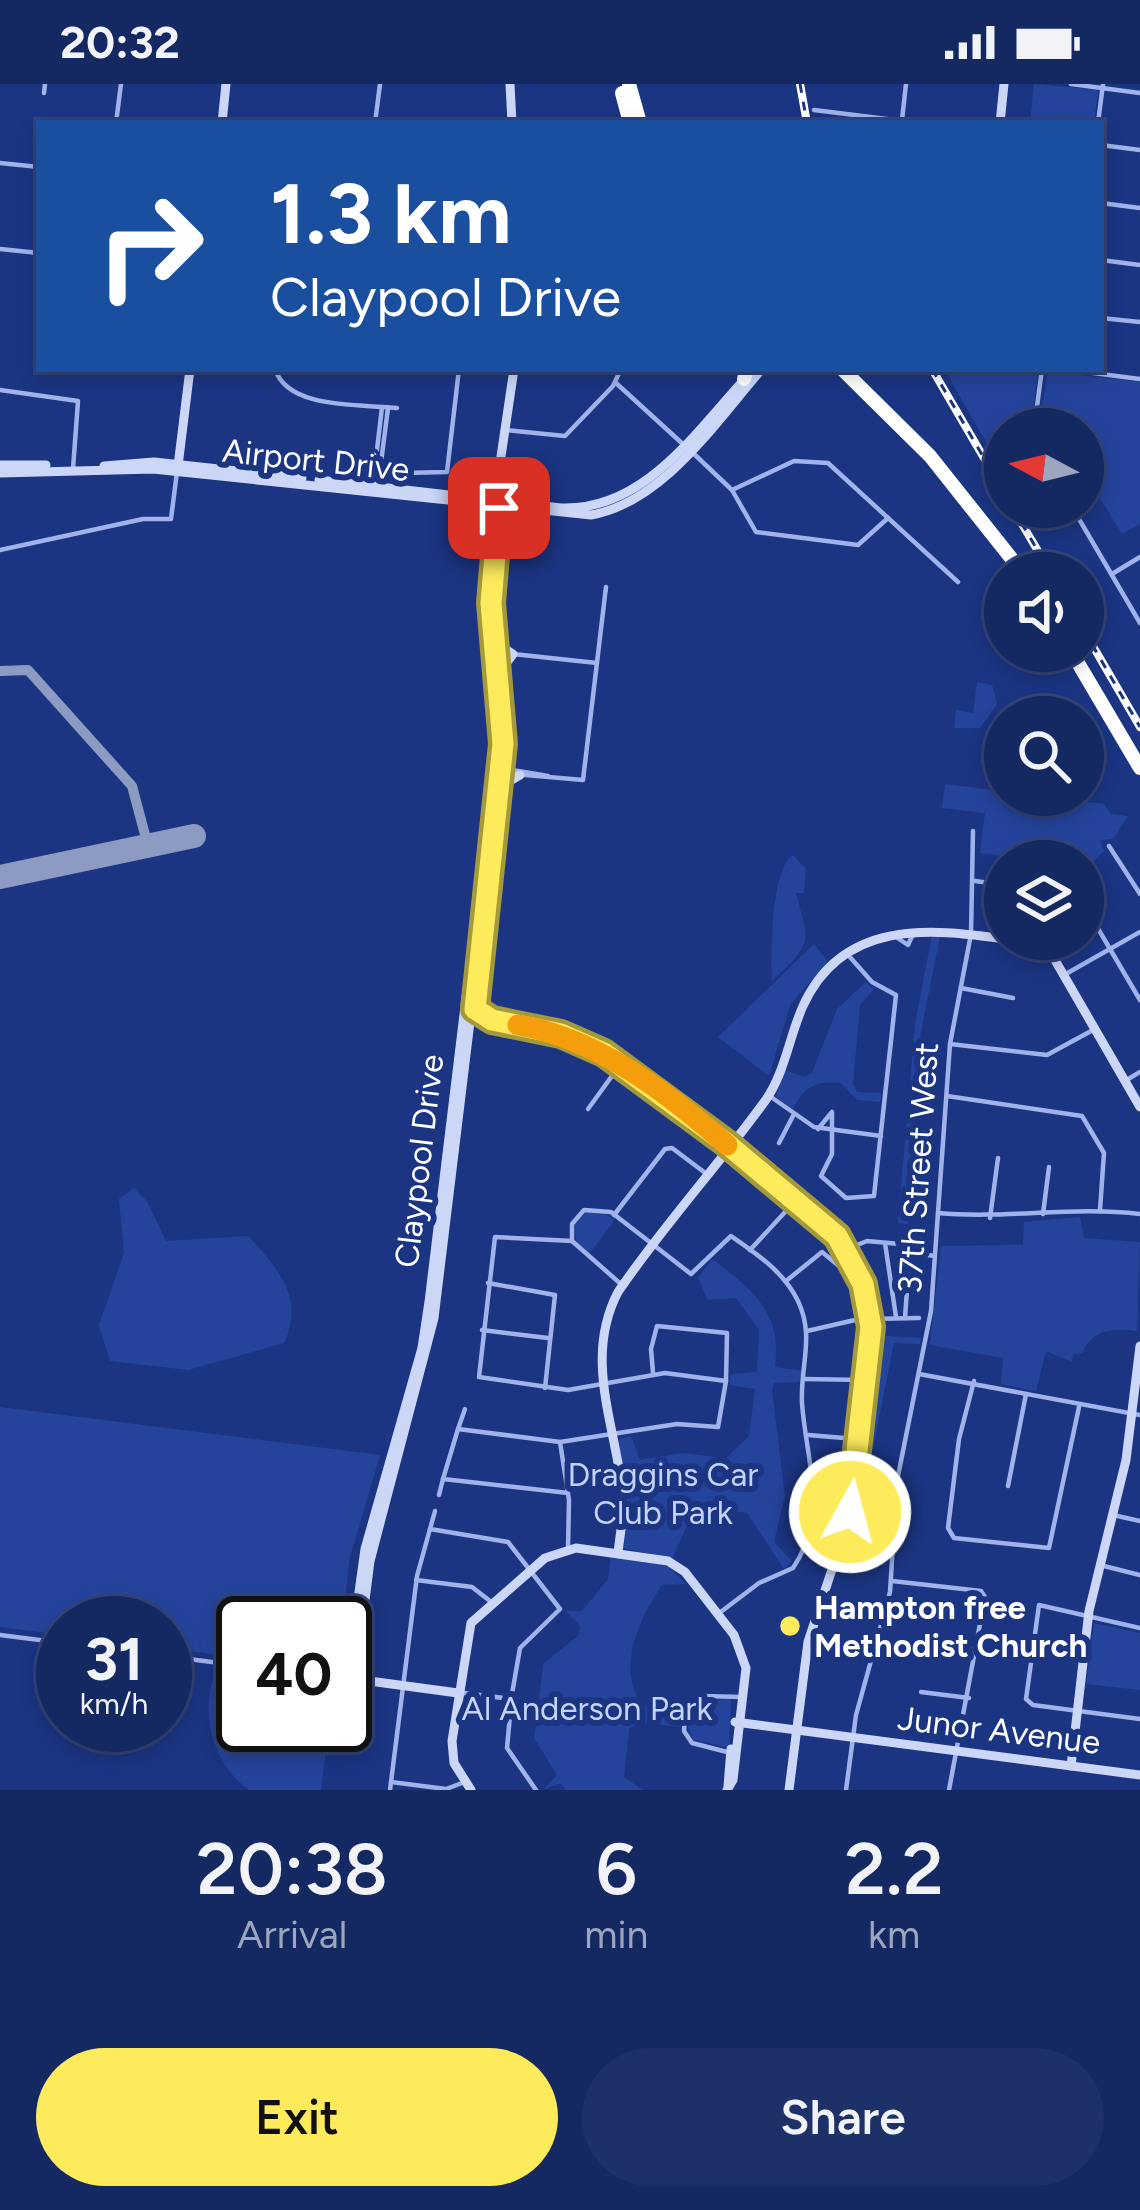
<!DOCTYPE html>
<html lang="en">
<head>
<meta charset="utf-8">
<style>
  :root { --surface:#142862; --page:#1d3068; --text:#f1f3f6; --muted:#9da6be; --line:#347; --accent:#fdeb5c }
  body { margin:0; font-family:Figtree,sans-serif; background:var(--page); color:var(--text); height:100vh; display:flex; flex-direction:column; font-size:45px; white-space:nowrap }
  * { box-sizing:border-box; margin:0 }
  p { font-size:39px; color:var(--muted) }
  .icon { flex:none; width:66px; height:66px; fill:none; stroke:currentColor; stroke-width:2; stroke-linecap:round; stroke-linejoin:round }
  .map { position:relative; height:1706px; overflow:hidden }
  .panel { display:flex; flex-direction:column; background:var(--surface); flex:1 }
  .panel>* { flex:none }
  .guide { position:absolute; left:36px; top:36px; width:1068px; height:252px; border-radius:0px; box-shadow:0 6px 18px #0003,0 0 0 3px var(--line); background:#1a4fa0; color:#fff; overflow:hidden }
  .needle { width:78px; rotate:277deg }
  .tools { position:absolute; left:984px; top:324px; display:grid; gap:24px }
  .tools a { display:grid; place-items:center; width:120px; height:120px; border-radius:50%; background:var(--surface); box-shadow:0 6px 18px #0003,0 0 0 3px var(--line); font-size:60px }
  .speed { position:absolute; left:36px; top:1512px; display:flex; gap:24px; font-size:60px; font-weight:700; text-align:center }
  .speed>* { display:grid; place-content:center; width:156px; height:156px; border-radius:50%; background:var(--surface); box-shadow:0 6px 18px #0003,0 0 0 3px var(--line); line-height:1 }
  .speed small { font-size:30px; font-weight:400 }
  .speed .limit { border:6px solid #111; border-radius:18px; background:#fff; color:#111 }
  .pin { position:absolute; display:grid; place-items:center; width:102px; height:102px; color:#fff; margin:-51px; border-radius:24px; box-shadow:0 6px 18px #0006 }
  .me { position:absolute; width:132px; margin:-66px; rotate:7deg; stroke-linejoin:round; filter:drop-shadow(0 0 9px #0008) }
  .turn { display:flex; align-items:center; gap:42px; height:252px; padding:0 36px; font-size:54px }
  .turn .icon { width:156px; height:156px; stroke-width:2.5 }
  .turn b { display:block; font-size:84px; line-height:102px }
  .eta { display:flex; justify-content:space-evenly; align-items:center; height:204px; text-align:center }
  .eta b { font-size:72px; font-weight:600; line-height:84px }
  .cta { display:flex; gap:24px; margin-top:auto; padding:24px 36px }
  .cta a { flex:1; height:138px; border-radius:72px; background:var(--accent); color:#111; font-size:48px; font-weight:600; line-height:138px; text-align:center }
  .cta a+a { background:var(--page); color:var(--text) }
  .status { display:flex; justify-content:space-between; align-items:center; height:84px; padding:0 60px; background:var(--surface); direction:ltr }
  .status svg { height:33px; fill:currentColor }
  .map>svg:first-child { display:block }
  .green { fill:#24449c }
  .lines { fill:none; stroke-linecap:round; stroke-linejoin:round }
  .taxiway { stroke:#8d9ac1; stroke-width:10 }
  .runway { stroke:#8d9ac1; stroke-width:24 }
  .street { stroke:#a0b4eb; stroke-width:4.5 }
  .secondary { stroke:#ccd7f8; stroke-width:9 }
  .highway { stroke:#fff; stroke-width:14 }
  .rail-casing { stroke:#fff; stroke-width:8 }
  .rail { stroke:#1b3583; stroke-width:3; stroke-dasharray:9; stroke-linecap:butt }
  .route-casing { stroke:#a4993c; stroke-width:30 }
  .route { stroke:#fdeb5c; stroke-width:21 }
  .slow { stroke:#f59e0b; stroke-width:21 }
  .poi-dot { fill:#fdeb5c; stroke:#1b3583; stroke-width:4.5 }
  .labels { text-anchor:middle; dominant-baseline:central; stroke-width:12; stroke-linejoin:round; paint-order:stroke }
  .street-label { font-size:33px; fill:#fff; stroke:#1b3583 }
  .park-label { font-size:33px; fill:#c5d3f8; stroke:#1b3583 }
  .poi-label { font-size:33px; font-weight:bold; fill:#fff; stroke:#1b3583; text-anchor:start }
</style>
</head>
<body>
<div class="status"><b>20:32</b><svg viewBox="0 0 49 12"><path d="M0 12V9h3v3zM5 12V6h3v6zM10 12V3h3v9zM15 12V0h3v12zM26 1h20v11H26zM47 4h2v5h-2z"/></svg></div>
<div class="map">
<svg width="1140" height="1706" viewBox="0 0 1140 1706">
  <rect width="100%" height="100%" fill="#1b3583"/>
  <g class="green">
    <path d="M1034,0L1098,6L1094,39H1030Z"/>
    <path d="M944,285L1038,288L1031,345H1005V391Z"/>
    <path d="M1048,287L1140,298V440L1122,450L1100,414L1083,421V345H1038Z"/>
    <path d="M977,598L992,601L997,620L980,644H954L956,626L973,629Z"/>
    <path d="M945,700L1104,720L1111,730L1128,732L1113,755L1100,756L1104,767L1089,782L980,769L985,729L942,724Z"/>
    <path d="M793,771L806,785L804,809H796C808,858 816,856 772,897C771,870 771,784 793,771Z"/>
    <path d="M932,851L940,852L920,953L908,1140L898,1139L915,940Z"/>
    <path d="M814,860L828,878L790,921L769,992L718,953Z"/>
    <path d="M866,898L874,905L860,921L853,1000L857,1008L881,1009L880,1018L857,1016L841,999C815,997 805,1002 793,1025L776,1013L785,986L804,993L812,989L837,925Z"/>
    <path d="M134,1104L147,1117L166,1157L248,1152C278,1184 305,1214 284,1259L188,1286L110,1277L99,1241L124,1169L119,1115Z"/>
    <path d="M599,1127L615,1136L588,1171L576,1160L575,1139L587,1128Z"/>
    <path d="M1080,1133L1084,1154L1140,1158L1137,1247C1113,1244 1093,1245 1082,1269L1073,1270L1072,1278L1046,1267L1036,1307L1001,1300L1003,1274L930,1261L941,1162L1023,1161L1024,1138Z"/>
    <path d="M712,1175C753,1206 782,1228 775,1283L803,1287L799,1298L774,1299L772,1307L785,1412L774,1458L792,1477L784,1485L747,1429L696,1422L672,1475L624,1464L627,1412L619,1355L631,1352L640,1376L682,1369L726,1374L749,1352L755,1305L729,1301L731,1290L757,1288L759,1246L736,1214L708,1216L698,1194Z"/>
    <path d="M874,1251L921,1254L920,1260L894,1259L867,1394L864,1476L843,1470Z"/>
    <path d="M0,1323L380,1371L349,1477L343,1539H243V1574L165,1564V1539H63V1551L0,1543Z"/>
    <path d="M611,1472L668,1482L686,1500L662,1501C639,1535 616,1583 642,1621L683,1625L680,1643L639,1638L629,1645L624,1693L643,1706H565L561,1699L543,1706L557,1691L534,1654L539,1621L515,1618V1613L539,1615L543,1580L579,1551L580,1542L566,1527H582L608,1495Z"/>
    <path d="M1094,1539L1140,1549V1606L1086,1600Z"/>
    <path d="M217,1586L243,1590V1641H329L321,1706H249C212,1679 198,1626 217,1586Z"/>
    <path d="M731,1614L729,1664L693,1655L687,1640L695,1620Z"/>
  </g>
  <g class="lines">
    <path class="taxiway" d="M0,587L28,586L132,702L148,762"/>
    <path class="runway" d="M0,793L194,752"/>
    <g class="street">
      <path d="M1071,0L1140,9"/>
      <path d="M44,9L45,0"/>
      <path d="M814,26L919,39"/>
      <path d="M902,36L906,0"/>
      <path d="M116,39L121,0"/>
      <path d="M375,39L380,0"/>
      <path d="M1098,39L1103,0"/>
      <path d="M1101,61L1140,66"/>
      <path d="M0,79L39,83"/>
      <path d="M1101,119L1140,124"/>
      <path d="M0,165L39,169"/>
      <path d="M1101,176L1140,181"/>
      <path d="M1101,234L1140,238"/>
      <path d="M275,285C288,326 362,320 397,324"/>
      <path d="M1062,285L1140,295"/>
      <path d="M616,299L685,362"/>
      <path d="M0,306L78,317L73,385"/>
      <path d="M1034,345L1042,285"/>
      <path d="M506,346L565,352L613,302L621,285"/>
      <path d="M693,369L732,406L756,448L858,461L888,434"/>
      <path d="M403,389L447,388L459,285"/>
      <path d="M373,400L382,323"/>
      <path d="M378,402L388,324"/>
      <path d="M732,406L794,377L828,379L958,498"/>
      <path d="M1072,423L1140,539"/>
      <path d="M0,466L143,435H171L177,388"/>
      <path d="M1112,490L1140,473"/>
      <path d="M513,570L597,579"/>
      <path d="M500,684L548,692"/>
      <path d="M501,689L583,696L606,503"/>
      <path d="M1109,762L1140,810"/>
      <path d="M975,797L1005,801"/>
      <path d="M1083,819L1140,916"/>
      <path d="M896,853L908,861L914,848"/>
      <path d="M1064,891L1140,848"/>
      <path d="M961,904L1013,914"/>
      <path d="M950,960L1047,971L1093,946"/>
      <path d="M1125,997L1140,988"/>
      <path d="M947,1012L1082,1032L1104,1069L1100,1126"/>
      <path d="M771,1013L814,1043L881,1052"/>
      <path d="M588,1025L617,985"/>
      <path d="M818,1045L832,1028V1070L821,1092L846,1114L874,1112L896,911L872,898L849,872"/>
      <path d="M779,1059L793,1032"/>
      <path d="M938,1129C1006,1135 1073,1122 1140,1130"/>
      <path d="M1043,1130L1049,1083"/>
      <path d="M614,1131L665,1065L672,1064L708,1091"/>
      <path d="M990,1134L998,1074"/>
      <path d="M885,1159L896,1233"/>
      <path d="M847,1165L867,1157L900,1160"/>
      <path d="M750,1166L786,1127"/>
      <path d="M907,1168L935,1172"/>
      <path d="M786,1197L822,1168L839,1182"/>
      <path d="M488,1199L555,1211L545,1304"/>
      <path d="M622,1201L572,1157V1140L584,1126L611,1128L691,1190L731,1152C757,1170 784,1188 798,1217C815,1253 800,1282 802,1319C806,1376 829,1431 793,1484L759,1499L718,1530"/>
      <path d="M905,1234L909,1178"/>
      <path d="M870,1235L919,1234"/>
      <path d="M482,1246L548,1254"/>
      <path d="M807,1247L855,1236"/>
      <path d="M653,1289L651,1265L657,1242L727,1249L726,1297"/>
      <path d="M919,1290L1140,1331"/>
      <path d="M804,1295L864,1296"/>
      <path d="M974,1297L959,1355L948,1444L954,1454L1049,1464L1079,1323"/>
      <path d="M458,1345L465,1325"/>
      <path d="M808,1351L844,1354"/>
      <path d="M560,1358L569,1416L568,1465"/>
      <path d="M1008,1402L1026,1310"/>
      <path d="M568,1409L443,1395L458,1345L560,1358L677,1340L718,1343L726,1297L665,1289L568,1306L479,1293L495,1153L572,1157"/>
      <path d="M439,1411L443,1395"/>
      <path d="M1113,1431L1140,1437"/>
      <path d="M430,1445L435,1427"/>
      <path d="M1100,1481L1140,1491"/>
      <path d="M416,1496L472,1503L490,1517"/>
      <path d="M892,1497L981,1507L985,1513L949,1706"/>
      <path d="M1140,1544L1039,1521L1026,1615L1033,1621L1140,1635"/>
      <path d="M0,1551L63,1559"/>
      <path d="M937,1557L979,1563"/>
      <path d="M165,1572L243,1582"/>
      <path d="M921,1608L969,1614"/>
      <path d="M464,1609L511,1615"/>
      <path d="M731,1669L692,1659L684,1647L685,1630L702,1612L742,1613"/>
      <path d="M391,1698L446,1705L462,1699"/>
      <path d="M390,1706L417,1492L430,1445L508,1458L560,1525L520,1564L512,1610L507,1664L536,1706"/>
      <path d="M846,1706L856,1631L890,1508L897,1397L931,1227L950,960L971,850L973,747"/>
    </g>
    <g class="secondary">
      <path d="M510,0L512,39"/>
      <path d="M222,39L226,0"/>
      <path d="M1000,39L1004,0"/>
      <path d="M0,381H46"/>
      <path d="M104,382L154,378L302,394"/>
      <path d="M178,382L190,285"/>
      <path d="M0,389L153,385L591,431C664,418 716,337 762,285"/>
      <path d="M319,396L561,424C648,427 699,342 754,285"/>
      <path d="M497,560L513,570L500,588"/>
      <path d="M501,702L520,691"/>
      <path d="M1008,855L1048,864L1140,1023"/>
      <path d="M470,933L553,947L593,963L817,1131L856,1183L870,1252L848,1437L808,1558L789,1706"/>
      <path d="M618,1469C620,1450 624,1431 623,1412C616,1342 583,1275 618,1208C663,1142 718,1082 765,1017C785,989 789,953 803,922C842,836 928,844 1005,855"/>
      <path d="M355,1595L370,1477L434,1234L503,666L491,511L500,419"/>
      <path d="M458,1609L347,1594L365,1465L422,1264L429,1218L494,684L496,625L484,487L514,285"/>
      <path d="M735,1638L1140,1691"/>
      <path d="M1071,1682L1089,1527L1126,1376L1140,1262"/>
      <path d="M728,1702L731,1665"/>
      <path d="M471,1706L454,1679L452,1657L471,1539L545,1474L576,1464L668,1477L685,1488L734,1551L746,1584L733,1696L727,1706"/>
    </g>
    <g class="highway">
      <path d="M629,0L640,39"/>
      <path d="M622,9L630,39"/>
      <path d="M842,285L930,372L1023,489"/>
      <path d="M744,295L747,285"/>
      <path d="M1071,567L1140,684"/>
    </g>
    <defs>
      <g id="rail">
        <path d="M800,0L807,39"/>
        <path d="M932,285L1005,410"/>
        <path d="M1012,423L1051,489"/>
        <path d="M1083,545L1140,643"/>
      </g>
    </defs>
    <use href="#rail" class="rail-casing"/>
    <use href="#rail" class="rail"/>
  </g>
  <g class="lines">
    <defs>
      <path id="route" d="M499,424L491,519L503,660L475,925L492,936L561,950L604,969L726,1059L837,1152L863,1200L871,1243L850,1428"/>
    </defs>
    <use href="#route" class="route-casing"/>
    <use href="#route" class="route"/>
    <path class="slow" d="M518,941C597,954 668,1009 727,1061"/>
  </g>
  <circle class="poi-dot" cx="790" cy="1542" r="12"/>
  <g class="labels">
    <g class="street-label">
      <text transform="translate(316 376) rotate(6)">Airport Drive</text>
      <text transform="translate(419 1077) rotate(-83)">Claypool Drive</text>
      <text transform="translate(918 1084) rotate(-86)">37th Street West</text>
      <text transform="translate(999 1646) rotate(7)">Junor Avenue</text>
    </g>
    <g class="park-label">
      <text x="663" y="1390">Draggins Car<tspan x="663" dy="38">Club Park</tspan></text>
      <text x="587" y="1624">Al Anderson Park</text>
    </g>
    <g class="poi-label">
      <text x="814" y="1523">Hampton free<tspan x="814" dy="38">Methodist Church</tspan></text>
    </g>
  </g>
</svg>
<div class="tools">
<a><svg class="needle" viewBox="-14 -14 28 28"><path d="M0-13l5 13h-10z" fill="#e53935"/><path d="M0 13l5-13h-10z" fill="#9da6be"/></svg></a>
<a><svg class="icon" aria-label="sound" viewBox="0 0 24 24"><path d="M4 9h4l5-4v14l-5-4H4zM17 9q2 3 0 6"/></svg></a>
<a><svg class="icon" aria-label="search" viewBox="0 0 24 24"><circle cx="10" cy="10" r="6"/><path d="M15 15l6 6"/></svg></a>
<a><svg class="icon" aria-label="layers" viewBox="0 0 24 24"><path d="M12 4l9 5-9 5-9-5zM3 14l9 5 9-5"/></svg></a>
</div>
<div class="speed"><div>31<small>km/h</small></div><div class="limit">40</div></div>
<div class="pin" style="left:499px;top:424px;background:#d93025"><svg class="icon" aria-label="arrive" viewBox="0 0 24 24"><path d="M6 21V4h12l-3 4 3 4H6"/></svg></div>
<svg class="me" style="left:850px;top:1428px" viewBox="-20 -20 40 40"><circle r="17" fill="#fdeb5c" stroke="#fff" stroke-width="3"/><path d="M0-11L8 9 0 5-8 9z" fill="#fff"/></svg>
<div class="guide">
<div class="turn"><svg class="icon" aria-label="right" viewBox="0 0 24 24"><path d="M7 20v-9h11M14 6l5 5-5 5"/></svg><div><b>1.3 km</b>Claypool Drive</div></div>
</div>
</div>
<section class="panel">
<div class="eta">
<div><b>20:38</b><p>Arrival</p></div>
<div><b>6</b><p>min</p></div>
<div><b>2.2</b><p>km</p></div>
</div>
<div class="cta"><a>Exit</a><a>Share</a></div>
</section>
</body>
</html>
